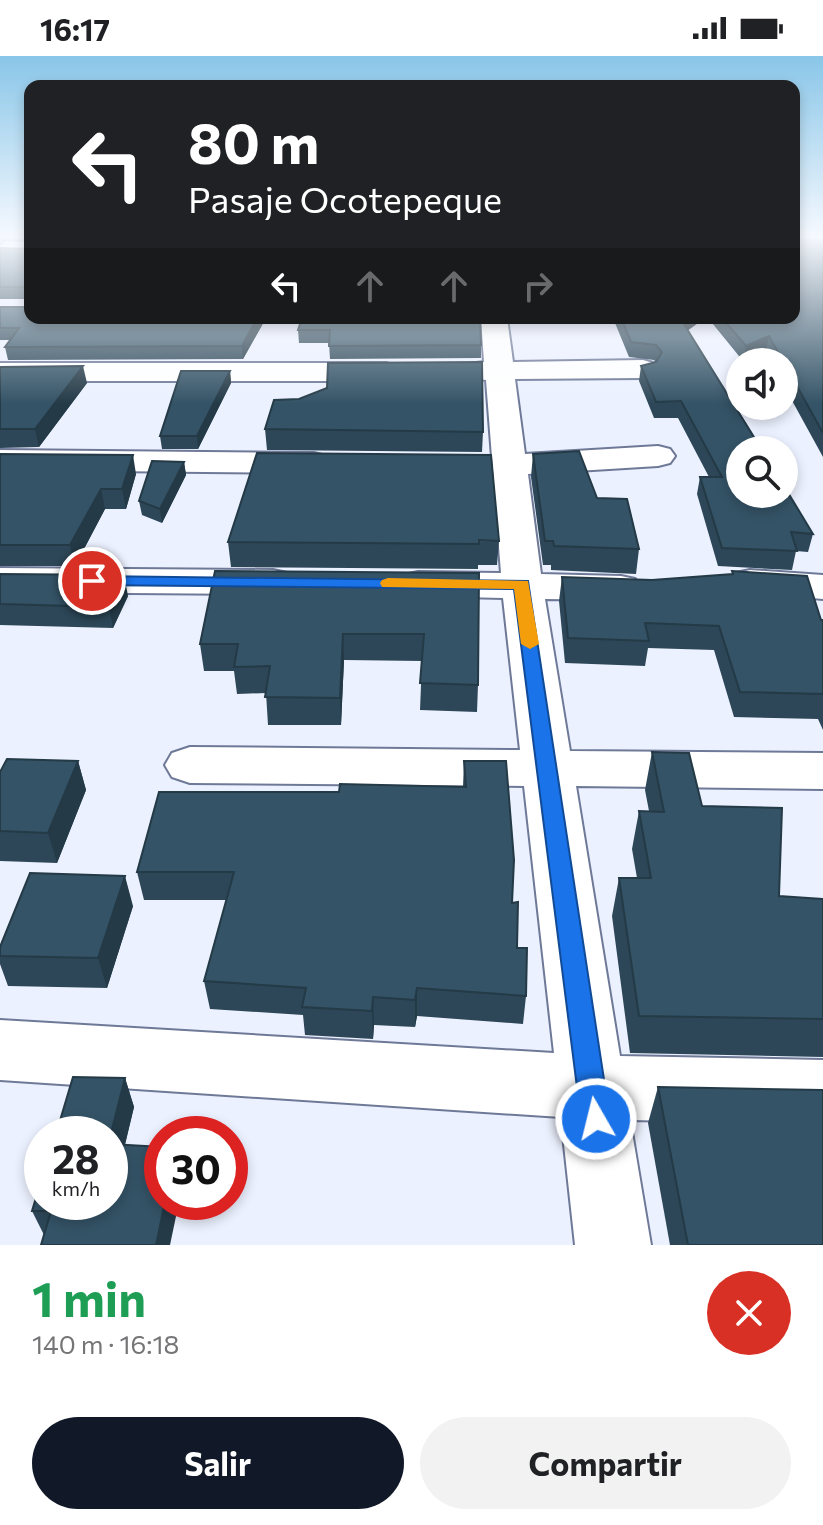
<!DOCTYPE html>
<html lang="es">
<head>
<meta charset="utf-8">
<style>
  :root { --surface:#fff; --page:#f2f2f2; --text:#202124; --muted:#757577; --accent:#111827 }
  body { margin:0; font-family:Commissioner,sans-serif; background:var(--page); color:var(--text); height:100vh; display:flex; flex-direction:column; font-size:30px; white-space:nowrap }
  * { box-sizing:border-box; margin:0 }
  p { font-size:26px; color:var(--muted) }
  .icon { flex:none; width:44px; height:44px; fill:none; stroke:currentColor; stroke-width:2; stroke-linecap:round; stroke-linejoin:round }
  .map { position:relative; height:1189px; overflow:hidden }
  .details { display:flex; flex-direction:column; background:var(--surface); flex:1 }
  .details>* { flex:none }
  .guide { position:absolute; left:24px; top:24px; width:776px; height:244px; border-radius:16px; box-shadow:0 4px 12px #0003; background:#202124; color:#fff; overflow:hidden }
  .fabs { position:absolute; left:726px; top:292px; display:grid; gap:16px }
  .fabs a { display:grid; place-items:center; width:72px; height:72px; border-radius:50%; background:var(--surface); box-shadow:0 4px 12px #0003; font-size:40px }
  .speed { position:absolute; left:24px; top:1060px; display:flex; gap:16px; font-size:40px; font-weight:700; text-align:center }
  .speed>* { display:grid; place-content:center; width:104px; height:104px; border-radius:50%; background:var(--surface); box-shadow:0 4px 12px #0003; line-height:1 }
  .speed small { font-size:20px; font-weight:400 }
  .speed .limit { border:12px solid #d22; background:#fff; color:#111 }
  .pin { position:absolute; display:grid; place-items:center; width:68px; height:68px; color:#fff; margin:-34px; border:4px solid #fff; border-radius:50%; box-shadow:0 2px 8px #0007 }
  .me { position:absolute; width:88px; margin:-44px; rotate:352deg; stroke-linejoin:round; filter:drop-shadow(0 0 6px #0008) }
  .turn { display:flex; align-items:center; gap:28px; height:168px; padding:0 32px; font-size:36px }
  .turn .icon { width:104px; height:104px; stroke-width:2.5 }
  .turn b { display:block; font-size:56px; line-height:68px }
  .lanes { display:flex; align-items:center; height:76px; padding:0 32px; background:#0003; justify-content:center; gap:40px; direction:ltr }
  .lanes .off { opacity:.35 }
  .round { display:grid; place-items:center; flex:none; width:84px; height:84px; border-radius:42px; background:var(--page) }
  .headline { display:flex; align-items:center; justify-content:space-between; height:136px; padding:0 32px }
  h1 { font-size:48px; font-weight:700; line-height:60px; color:#1e9e55 }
  .button { display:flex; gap:16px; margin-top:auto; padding:16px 32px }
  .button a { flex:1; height:92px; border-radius:48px; background:var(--accent); color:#fff; font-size:32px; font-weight:700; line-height:92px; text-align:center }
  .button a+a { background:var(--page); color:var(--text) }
  .status { display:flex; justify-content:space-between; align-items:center; height:56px; padding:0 40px; background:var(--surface); direction:ltr }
  .status svg { height:22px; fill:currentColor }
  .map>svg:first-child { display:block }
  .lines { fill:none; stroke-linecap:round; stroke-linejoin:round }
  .minor-casing { stroke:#6e7997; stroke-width:4 }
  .minor { fill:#fff; fill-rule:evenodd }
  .wall { fill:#2d4758 }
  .shaded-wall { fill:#243a47 }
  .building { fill:#345366; stroke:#243a47; stroke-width:2 }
  .route { fill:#1a73e8; stroke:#114b97; stroke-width:2 }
  .slow { fill:#f59e0b }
</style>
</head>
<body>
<div class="status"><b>16:17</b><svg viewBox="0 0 49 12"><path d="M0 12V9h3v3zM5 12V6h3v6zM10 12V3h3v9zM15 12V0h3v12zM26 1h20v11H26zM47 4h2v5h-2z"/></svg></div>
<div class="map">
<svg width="823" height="1189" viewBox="0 0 823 1189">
  <rect width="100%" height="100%" fill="#ecf1ff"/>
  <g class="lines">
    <defs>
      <g id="minor">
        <path d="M9,182H30V185L8,208L0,210V190Z"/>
        <path d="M481,262H507L513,306L643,304L653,307L657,313L653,319L643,322L515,323L525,398L658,390L670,393L675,400L670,407L658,410L528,418L541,518L621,520L635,523L641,532L635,541L621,544L545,543L570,695L823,697V733L576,730L620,1000L823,1004V1068L630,1064L651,1189H575L561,1061L0,1024V964L554,997L524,730L190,727L172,721L165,709L172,697L190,691L520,694L503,542L418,540L404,537L398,528L404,519L418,516L501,517L486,324L460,321L456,315L460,309L484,306Z"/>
        <path d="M0,307H386L396,310L401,316L396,322L386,325H0Z"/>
        <path d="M0,394L314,397L326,400L331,407L326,414L314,417L0,414Z"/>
        <path d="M0,512L273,514L287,517L293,526L287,535L273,538L0,536Z"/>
        <path d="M750,514L823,519V543L736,535L730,526L736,517Z"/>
      </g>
    </defs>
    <use href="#minor" class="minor-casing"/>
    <use href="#minor" class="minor"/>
  </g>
  <g class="wall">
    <path d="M0,182H30V262H266L243,303L8,304L5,291L10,284H0V251H29V243H0V192L30,193V186L0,185Z"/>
    <path d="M823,182V401L784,330V306H771L766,295L743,305L708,262H794Z"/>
    <path d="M302,262L481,289V302L330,303L329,287H299L298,274Z"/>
    <path d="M613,262H705L688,274L813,478L808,496L796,495L792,514L718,510L697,438L700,421H709L678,362H654L639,325L641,310L656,307L654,304L629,301Z"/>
    <path d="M0,311L87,327L39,391L0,392Z"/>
    <path d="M230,315L231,327L198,393H162L160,380Z"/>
    <path d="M265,373L483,376L482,396L267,394Z"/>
    <path d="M0,398L136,418L126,453H105L75,510H0Z"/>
    <path d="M533,398L597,442L639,493L636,518L551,514V509H543L531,421Z"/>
    <path d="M184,406L186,419L162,467L142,459L139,445Z"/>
    <path d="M499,485L497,509H478V513L231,511L228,486Z"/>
    <path d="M732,515L821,564H823V674L818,663L734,661L714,594L648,592L645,610L565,607L559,545L562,521L652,524L732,518Z"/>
    <path d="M479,517L478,629L477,656L420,654L422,605L344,604L341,669H268L266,637L237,638L234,615H204L200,588Z"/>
    <path d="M0,518L128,540L113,572L0,569Z"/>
    <path d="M652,696L702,750L779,840L823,843V1001L630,997L612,860L619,822H637L632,793L639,755H649L645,734Z"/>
    <path d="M78,705L86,734L57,807L0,805V716Z"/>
    <path d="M464,705L512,847L517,892L526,940L523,968L417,960L415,971L374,969L373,983L305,979L303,959L210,953L204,925L226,844H144L137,816L339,736L463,731Z"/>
    <path d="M133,850L107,932L8,930L0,908V891Z"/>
    <path d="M125,1022L134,1051L125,1089L44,1179L32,1155Z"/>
    <path d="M658,1031L823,1189H670L648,1067Z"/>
  </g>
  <g class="shaded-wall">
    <path d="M257,262H266L243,303L242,290Z"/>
    <path d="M687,262H705L680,280L682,265Z"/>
    <path d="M769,280L766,295L743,305L746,290Z"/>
    <path d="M83,310L87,327L39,391L35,373Z"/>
    <path d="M230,315L231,327L198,393L197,380Z"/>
    <path d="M133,399L136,418L126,453L122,433Z"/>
    <path d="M184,406L186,419L162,467L160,453Z"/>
    <path d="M101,433L105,453L75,510L70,489Z"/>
    <path d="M124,519L128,540L113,572L109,551Z"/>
    <path d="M343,578L344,604L341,669L340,642Z"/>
    <path d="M78,705L86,734L57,807L48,777Z"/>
    <path d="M125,820L133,850L107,932L98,902Z"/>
    <path d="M417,932V960L415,971V944Z"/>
    <path d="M373,941L374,969L373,983L372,955Z"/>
    <path d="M125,1022L134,1051L118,1116L110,1093V1081Z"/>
    <path d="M165,1146H179L170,1189H156Z"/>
  </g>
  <g class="building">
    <path d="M30,182V262H257L242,290L5,291L19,272H0V251H29V231H0V192L30,193Z"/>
    <path d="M794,182H823V377L769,280L746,290L722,262H794Z"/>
    <path d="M302,262H480L481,289L329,290L330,274H298Z"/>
    <path d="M621,262H687L682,265L762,394H740V438H784V430L813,478L791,476L797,495L722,492L700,421H722L681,345L656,346L641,310L656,306L662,296L656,289L631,286Z"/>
    <path d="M482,306L483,376L265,373L274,344L299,343L327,332L328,307Z"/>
    <path d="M83,310L35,373H0V311Z"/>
    <path d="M181,315H230L197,380H160Z"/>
    <path d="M579,395L597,442L627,443L639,493L554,490L553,485H545L533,398Z"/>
    <path d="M257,397L491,399L499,485L479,484V488L228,486Z"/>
    <path d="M0,398L133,399L122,433H101L70,489H0Z"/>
    <path d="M152,405L184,406L160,453L139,445Z"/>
    <path d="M215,515L479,517L478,629L420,627L424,578H343L340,642L265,641L270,610L234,611L238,588H200Z"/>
    <path d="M732,515L807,520L821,564H823V638L740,636L719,570L645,567L649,585L568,582L562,521L652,524L733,518Z"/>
    <path d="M0,518L124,519L109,551L0,548Z"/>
    <path d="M652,696L689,697L702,750L782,752L779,840L823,843V963L639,960L619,822H651L639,755L664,756Z"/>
    <path d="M7,703L78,705L48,777L0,775V716Z"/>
    <path d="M464,705H506L514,804L512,847L518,846L517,892H527L526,940L417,932L415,944L373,941L372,955L302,951L306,932L204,925L234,816H137L159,736H339L340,728L466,731Z"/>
    <path d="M30,817L125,820L98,902L0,900V891Z"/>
    <path d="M73,1021L125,1022L110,1081V1078H56Z"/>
    <path d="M658,1031L823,1034V1189H688Z"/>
    <path d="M110,1088L162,1091V1146H165L156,1189H41L51,1155H32L42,1122V1146H110Z"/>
  </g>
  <linearGradient id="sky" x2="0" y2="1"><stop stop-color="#89c6e8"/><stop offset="0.52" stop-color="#f6f9ff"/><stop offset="1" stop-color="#f6f9ff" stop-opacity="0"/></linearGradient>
  <rect width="823" height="348" fill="url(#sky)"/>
  <path class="route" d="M92,520L528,525L610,1063L606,1073L596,1077L585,1073L581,1063L514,533L86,529L84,525Z"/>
  <path class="slow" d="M388,522L528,525L539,588L530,593L521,588L514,533L382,531L380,527L382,524Z"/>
</svg>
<div class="fabs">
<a><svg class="icon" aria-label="sound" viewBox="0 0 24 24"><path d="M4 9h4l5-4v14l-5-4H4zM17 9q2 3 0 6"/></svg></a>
<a><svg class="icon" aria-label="search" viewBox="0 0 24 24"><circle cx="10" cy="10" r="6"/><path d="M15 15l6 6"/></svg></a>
</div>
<div class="speed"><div>28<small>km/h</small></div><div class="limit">30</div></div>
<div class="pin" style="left:92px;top:525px;background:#d93025"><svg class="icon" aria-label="arrive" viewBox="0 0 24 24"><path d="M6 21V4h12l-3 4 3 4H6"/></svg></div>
<svg class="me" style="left:596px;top:1063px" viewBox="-20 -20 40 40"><circle r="17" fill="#1a73e8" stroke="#fff" stroke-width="3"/><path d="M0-11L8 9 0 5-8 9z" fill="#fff"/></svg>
<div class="guide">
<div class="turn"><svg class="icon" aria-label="left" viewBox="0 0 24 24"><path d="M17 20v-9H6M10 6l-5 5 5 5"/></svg><div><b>80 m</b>Pasaje Ocotepeque</div></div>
<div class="lanes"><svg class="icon" aria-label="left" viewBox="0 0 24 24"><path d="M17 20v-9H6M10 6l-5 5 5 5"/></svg><svg class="icon off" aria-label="ahead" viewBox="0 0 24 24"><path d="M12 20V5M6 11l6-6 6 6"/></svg><svg class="icon off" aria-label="ahead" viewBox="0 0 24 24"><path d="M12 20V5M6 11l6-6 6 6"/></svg><svg class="icon off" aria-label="right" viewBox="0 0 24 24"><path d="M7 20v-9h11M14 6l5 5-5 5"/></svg></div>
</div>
</div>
<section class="details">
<div class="headline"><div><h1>1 min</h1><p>140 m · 16:18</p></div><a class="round" style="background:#d93025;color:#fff"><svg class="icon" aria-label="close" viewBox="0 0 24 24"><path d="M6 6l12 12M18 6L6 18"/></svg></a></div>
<div class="button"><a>Salir</a><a>Compartir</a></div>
</section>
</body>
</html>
